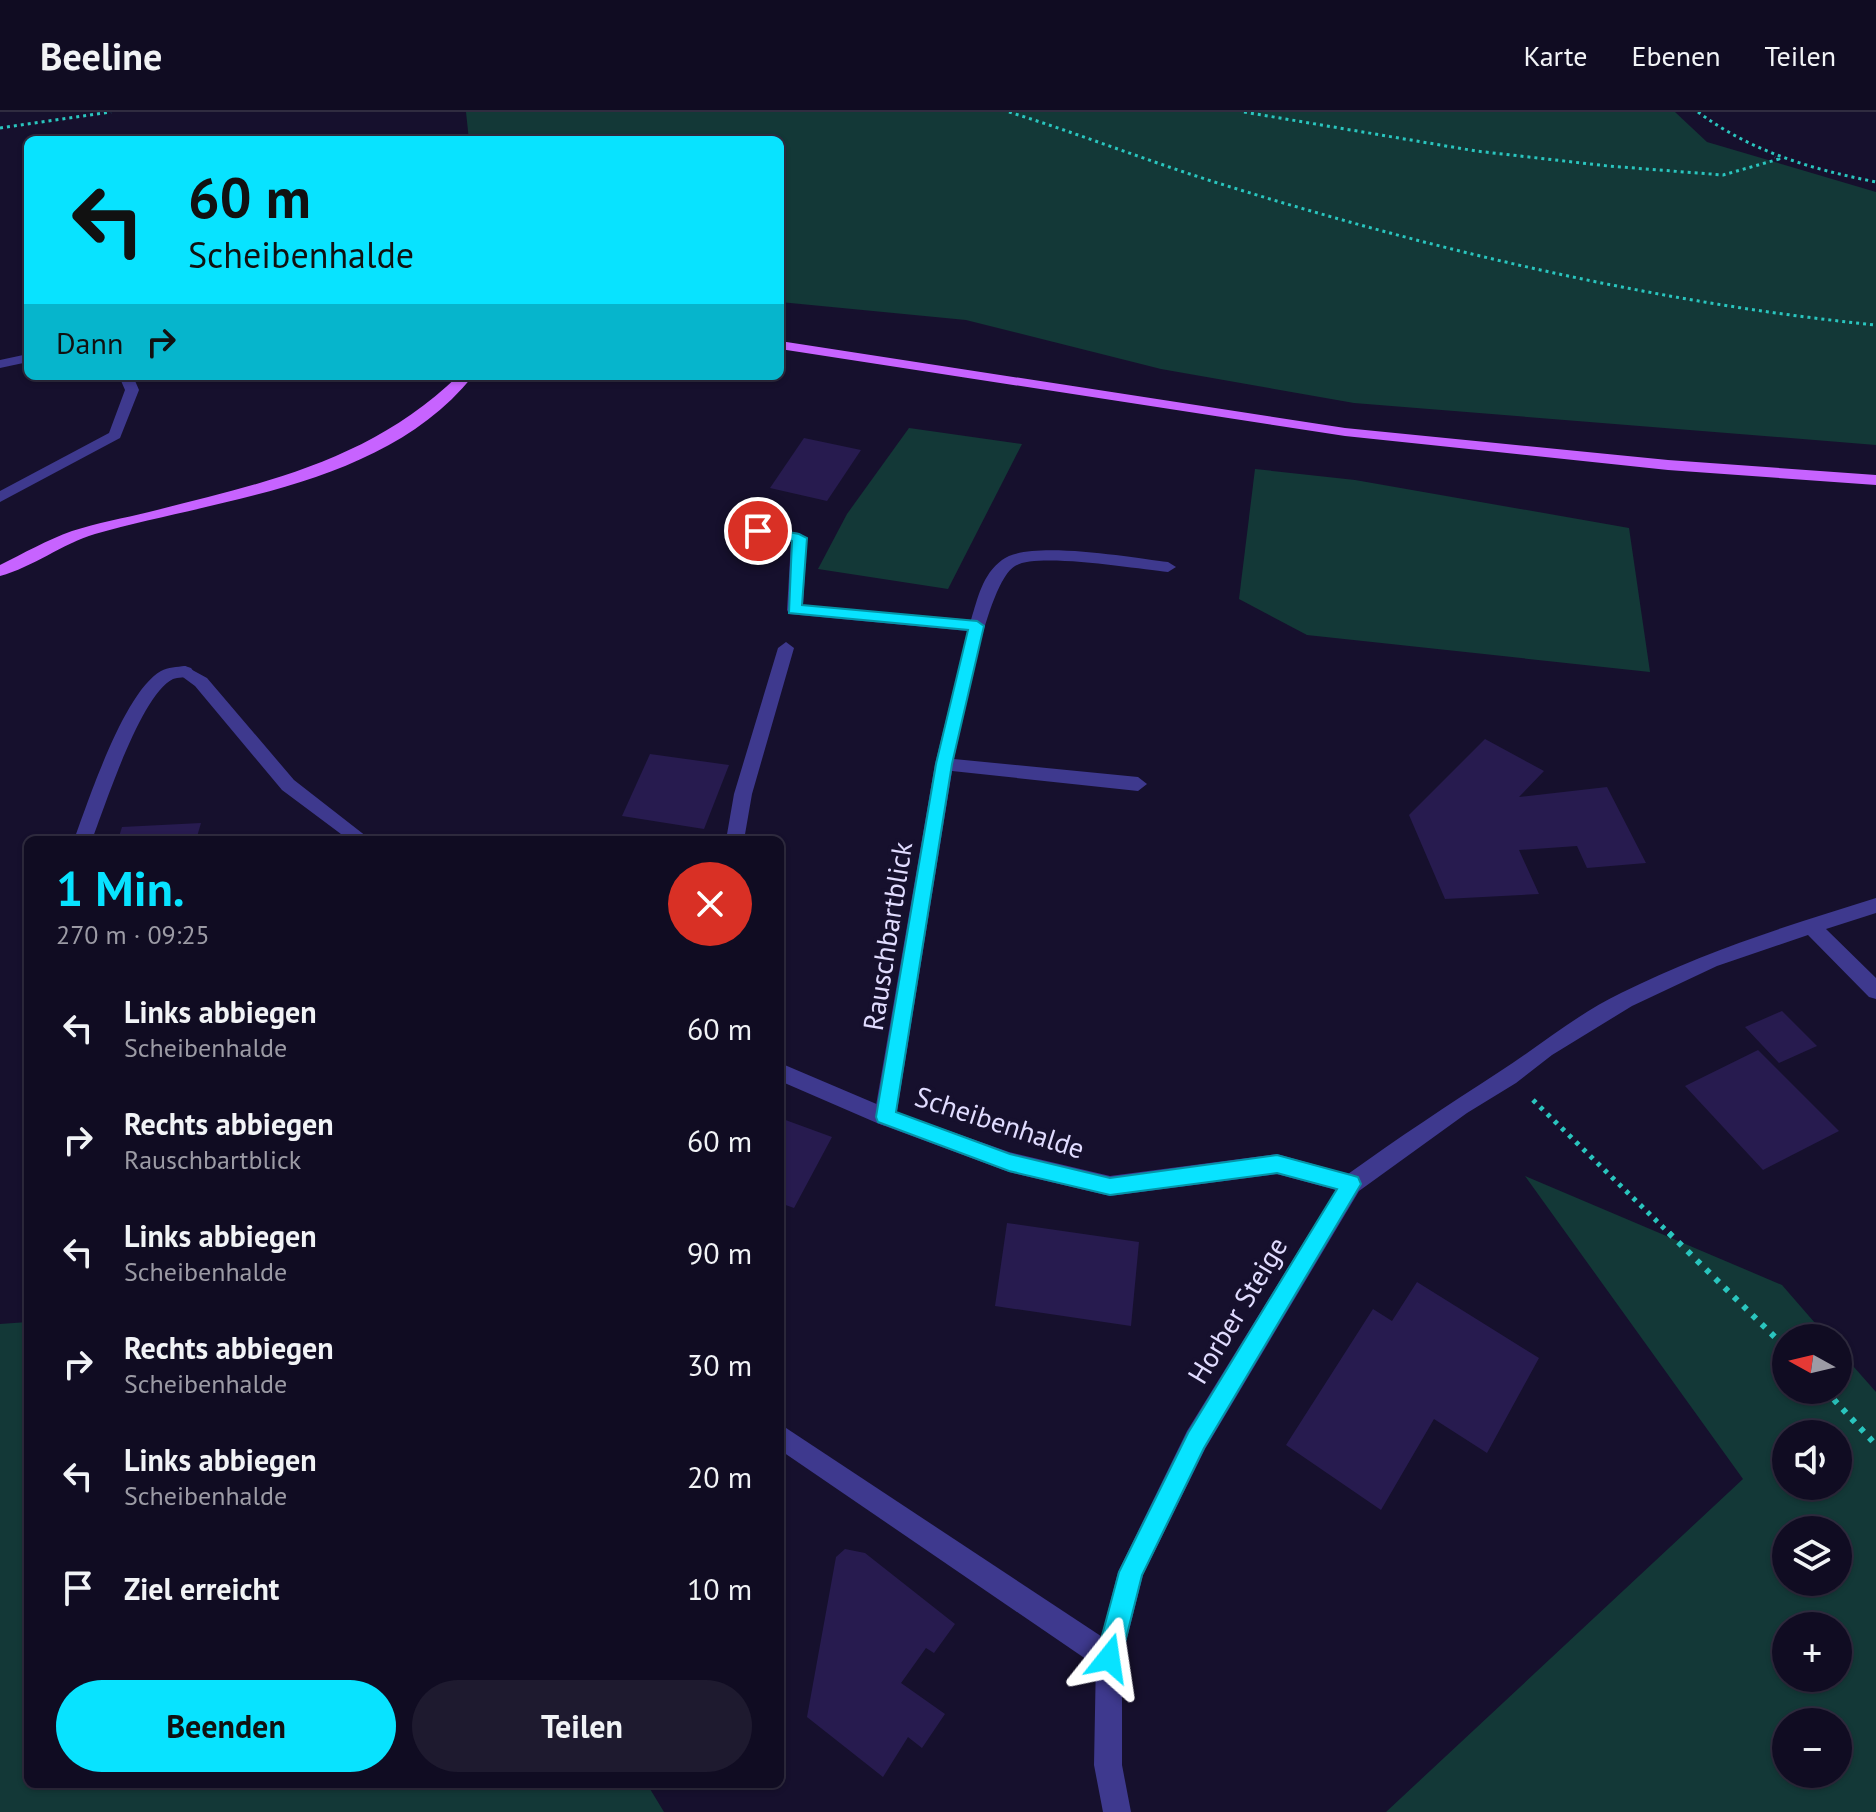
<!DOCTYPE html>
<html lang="de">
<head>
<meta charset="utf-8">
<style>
  :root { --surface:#100c22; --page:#1e1a2f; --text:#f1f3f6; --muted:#9c9ba5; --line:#302c40; --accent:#08e3ff }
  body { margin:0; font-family:"PT Sans",sans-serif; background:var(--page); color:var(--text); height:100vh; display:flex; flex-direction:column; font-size:30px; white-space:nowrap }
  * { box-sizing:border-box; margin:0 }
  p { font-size:26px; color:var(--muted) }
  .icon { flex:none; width:44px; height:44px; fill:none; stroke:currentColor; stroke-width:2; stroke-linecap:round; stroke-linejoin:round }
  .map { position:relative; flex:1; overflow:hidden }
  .side { position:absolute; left:24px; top:724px; width:760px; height:952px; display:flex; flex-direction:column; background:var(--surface); border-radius:12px; box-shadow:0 2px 6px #0004,0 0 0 2px var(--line) }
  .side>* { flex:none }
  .guide { position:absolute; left:24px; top:24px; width:760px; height:244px; border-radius:12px; box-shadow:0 2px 6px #0004,0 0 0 2px var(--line); background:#08e3ff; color:#111; overflow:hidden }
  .needle { width:52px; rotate:278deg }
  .tools { position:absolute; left:1772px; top:1212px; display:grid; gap:16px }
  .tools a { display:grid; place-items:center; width:80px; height:80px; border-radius:50%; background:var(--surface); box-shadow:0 2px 6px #0004,0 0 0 2px var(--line); font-size:40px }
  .pin { position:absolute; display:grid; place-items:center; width:68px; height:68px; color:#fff; margin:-34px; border:4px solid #fff; border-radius:50%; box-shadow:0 2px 8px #0007 }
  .me { position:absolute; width:88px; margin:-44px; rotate:15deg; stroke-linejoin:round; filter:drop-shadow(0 0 6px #0008) }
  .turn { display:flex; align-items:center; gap:28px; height:168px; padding:0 32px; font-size:36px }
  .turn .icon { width:104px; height:104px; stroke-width:2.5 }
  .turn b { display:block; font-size:56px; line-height:68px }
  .then { display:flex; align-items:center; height:76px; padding:0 32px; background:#0003; gap:16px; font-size:30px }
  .round { display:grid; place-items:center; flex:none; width:84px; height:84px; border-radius:42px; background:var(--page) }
  .head { display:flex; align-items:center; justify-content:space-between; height:136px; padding:0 32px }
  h1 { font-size:48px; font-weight:700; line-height:60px; color:var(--accent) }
  .action { display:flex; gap:16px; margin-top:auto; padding:16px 32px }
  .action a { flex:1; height:92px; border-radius:48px; background:var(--accent); color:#111; font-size:32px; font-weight:700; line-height:92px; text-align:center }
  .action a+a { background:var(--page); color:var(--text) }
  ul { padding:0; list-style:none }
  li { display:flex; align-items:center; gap:24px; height:112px; padding:0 32px }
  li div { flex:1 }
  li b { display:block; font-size:30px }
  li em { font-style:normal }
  header { display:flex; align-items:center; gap:48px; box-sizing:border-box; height:112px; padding:0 40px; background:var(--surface); border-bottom:2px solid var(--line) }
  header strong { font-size:38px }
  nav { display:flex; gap:44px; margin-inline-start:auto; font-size:28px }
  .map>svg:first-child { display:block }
  .green { fill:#133837; fill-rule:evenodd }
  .building { fill:#271b4f }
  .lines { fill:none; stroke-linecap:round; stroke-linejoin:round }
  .path-far2 { stroke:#2ac5be; stroke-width:3; stroke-dasharray:3 4; stroke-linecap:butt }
  .path-far1 { stroke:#2ac5be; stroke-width:5; stroke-dasharray:4 6; stroke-linecap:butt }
  .path { stroke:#2ac5be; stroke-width:6; stroke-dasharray:5 8; stroke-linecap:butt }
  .service { fill:#3e398e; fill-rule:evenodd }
  .minor { fill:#3e398e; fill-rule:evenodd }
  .primary { fill:#c763ff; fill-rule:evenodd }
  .route { fill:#08e3ff; stroke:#0594a6; stroke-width:2 }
  .labels { text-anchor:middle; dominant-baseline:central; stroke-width:8; stroke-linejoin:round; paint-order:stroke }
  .street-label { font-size:28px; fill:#e1dcff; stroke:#16102d }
</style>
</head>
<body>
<header>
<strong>Beeline</strong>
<nav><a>Karte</a><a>Ebenen</a><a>Teilen</a></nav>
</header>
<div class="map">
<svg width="1876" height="1700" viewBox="0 0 1876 1700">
  <rect width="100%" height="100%" fill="#16102d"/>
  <g class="green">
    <path d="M466,0H1675L1707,30L1876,80V333L1354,291L1161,257L966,208L780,190V28H469Z"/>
    <path d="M909,316L1022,332L948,477L818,457L847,402Z"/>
    <path d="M1255,357L1355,368L1629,416L1650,560L1307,523L1239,487Z"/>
    <path d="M1525,1064L1782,1173L1828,1226H1786V1278H1838V1237L1876,1280V1700H1386L1743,1367ZM1838,1322V1374H1786V1322ZM1838,1418V1470H1786V1418ZM1838,1514V1566H1786V1514ZM1838,1610V1662H1786V1610Z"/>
    <path d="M28,1210V1672H647L664,1700H0V1212Z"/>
  </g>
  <g class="building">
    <path d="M804,326L861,338L827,389L770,376Z"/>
    <path d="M1485,627L1544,659L1519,685L1607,675L1646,751L1587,756L1577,734L1519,738L1539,782L1445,787L1409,703Z"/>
    <path d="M650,642L729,653L704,717L622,704Z"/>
    <path d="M201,711L196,728H118L122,715Z"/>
    <path d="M1782,899L1817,934L1779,951L1745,915Z"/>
    <path d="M1758,938L1839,1019L1763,1058L1685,974Z"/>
    <path d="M780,1006L832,1025L794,1096L780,1091Z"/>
    <path d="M1007,1111L1139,1130L1131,1214L995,1194Z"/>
    <path d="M1417,1170L1539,1246L1487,1341L1434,1307L1381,1398L1286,1333L1373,1197L1392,1209Z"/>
    <path d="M845,1437L865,1441L955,1512L934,1541L926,1536L901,1571L945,1602L922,1636L908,1625L883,1665L807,1605L836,1445Z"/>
  </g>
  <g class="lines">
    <g class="path-far2">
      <path d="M1009,0C1080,22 1150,50 1221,72C1433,138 1655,191 1876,213"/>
      <path d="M1244,0L1476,39L1608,54L1723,63L1779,47L1775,45"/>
      <path d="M1698,0C1752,40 1811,57 1876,70"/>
      <path d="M0,16L111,0"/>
    </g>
    <path class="path-far1" d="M1533,988L1671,1123"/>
    <g class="path">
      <path d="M1669,1121L1786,1236"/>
      <path d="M1825,1278L1876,1333"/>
    </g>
    <g class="service">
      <path d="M28,242V250L0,256V248Z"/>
      <path d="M119,264H133L139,278L120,326L0,390V379L109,321L125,278Z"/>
      <path d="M758,414L799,421L807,426L803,493L971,508C978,486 982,463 1002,448C1029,427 1132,446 1168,450L1176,455L1168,460C1137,457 1037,440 1015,454C986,471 963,610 954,647L1138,665L1147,672L1138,679L952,659L896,1005L893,1011L885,1014L877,1011L874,1005L935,652L968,519L789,502L787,498L791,430L752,422L750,419Z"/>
      <path d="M786,530L794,536L752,682L744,728H726L734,682L778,536Z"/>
      <path d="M185,554L191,556L194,560L191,564C185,566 178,565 173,567C141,582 105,694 92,728H74C89,687 124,580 161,559C168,555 177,555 185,554Z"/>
      <path d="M780,1312L1119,1536L1122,1546L1119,1556L1109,1559L1099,1556L780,1338Z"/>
    </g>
    <g class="minor">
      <path d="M185,554L207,566L294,668L371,728H349L282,678L195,574L176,560L179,556Z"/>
      <path d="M1876,786V801L1826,817L1876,866V887L1869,885L1808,823L1717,854L1632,894L1552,943L1516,971L1467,1001L1359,1079L1205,1337L1143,1463L1122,1546V1653L1131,1700H1103L1094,1653L1096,1546L1118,1460L1187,1319L1336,1078L1277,1062L1110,1084L1009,1060L877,1011L780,969V951L893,999L1009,1040L1110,1064L1277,1042L1348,1062C1398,1026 1448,993 1499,960C1540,934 1577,902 1621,881C1703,840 1789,813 1876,786Z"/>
    </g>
    <g class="primary">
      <path d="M780,229L1345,316L1668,348L1876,363V373L1668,358L1345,324L780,237Z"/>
      <path d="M458,264H473C384,374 222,386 95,422C62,432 33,455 0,464V453C24,441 47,428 72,419C97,411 124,406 149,400C264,371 370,349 458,264Z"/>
    </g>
  </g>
  <path class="route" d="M758,414L799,422L807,426L802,493L977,509L984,514L952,652L896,1000L1010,1042L1110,1066L1277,1043L1351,1063L1358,1065L1361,1072L1204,1336L1142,1463L1121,1546L1117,1555L1109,1559L1100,1555L1096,1546L1119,1460L1188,1321L1337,1077L1277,1061L1110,1083L1009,1059L878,1010L876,1005L936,652L968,518L789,501L792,429L753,422L751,419Z"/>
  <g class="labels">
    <g class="street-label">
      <text transform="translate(887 824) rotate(-81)">Rauschbartblick</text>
      <text transform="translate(1000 1010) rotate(18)">Scheibenhalde</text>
      <text transform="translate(1237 1198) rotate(-59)">Horber Steige</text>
    </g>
  </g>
</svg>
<div class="tools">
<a><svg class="needle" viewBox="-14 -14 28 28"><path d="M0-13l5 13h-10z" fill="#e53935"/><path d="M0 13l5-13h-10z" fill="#9c9ba5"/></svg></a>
<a><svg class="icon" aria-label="sound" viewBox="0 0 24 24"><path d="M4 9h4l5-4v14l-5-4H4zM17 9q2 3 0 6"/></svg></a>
<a><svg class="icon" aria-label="layers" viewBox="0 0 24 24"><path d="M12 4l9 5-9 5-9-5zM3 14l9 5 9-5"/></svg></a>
<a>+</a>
<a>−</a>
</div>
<div class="pin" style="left:758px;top:419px;background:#d93025"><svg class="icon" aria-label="arrive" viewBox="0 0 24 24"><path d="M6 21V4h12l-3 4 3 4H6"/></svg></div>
<svg class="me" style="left:1109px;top:1546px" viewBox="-20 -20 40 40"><path d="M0-17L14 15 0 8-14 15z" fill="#08e3ff" stroke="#fff" stroke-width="4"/></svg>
<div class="guide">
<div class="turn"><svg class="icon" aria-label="left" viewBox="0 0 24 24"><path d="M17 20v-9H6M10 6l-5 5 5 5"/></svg><div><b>60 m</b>Scheibenhalde</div></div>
<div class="then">Dann<svg class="icon" aria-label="right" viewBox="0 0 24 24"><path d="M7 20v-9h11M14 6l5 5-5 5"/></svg></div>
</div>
<section class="side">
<div class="head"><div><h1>1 Min.</h1><p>270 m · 09:25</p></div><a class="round" style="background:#d93025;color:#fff"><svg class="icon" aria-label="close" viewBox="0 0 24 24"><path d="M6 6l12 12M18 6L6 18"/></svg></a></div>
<ul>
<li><svg class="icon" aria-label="left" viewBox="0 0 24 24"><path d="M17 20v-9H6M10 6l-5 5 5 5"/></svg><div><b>Links abbiegen</b><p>Scheibenhalde</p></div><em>60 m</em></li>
<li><svg class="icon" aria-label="right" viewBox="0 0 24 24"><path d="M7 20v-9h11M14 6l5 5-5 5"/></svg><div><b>Rechts abbiegen</b><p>Rauschbartblick</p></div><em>60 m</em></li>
<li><svg class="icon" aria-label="left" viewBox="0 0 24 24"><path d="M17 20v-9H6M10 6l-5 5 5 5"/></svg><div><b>Links abbiegen</b><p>Scheibenhalde</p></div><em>90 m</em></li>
<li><svg class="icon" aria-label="right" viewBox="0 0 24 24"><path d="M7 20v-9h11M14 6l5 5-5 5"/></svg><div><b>Rechts abbiegen</b><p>Scheibenhalde</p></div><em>30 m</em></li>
<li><svg class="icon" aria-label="left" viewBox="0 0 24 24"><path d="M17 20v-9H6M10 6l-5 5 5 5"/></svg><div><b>Links abbiegen</b><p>Scheibenhalde</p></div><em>20 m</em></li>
<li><svg class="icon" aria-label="arrive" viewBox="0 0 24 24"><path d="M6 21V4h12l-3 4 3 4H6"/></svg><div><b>Ziel erreicht</b></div><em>10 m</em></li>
</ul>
<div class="action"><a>Beenden</a><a>Teilen</a></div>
</section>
</div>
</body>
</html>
